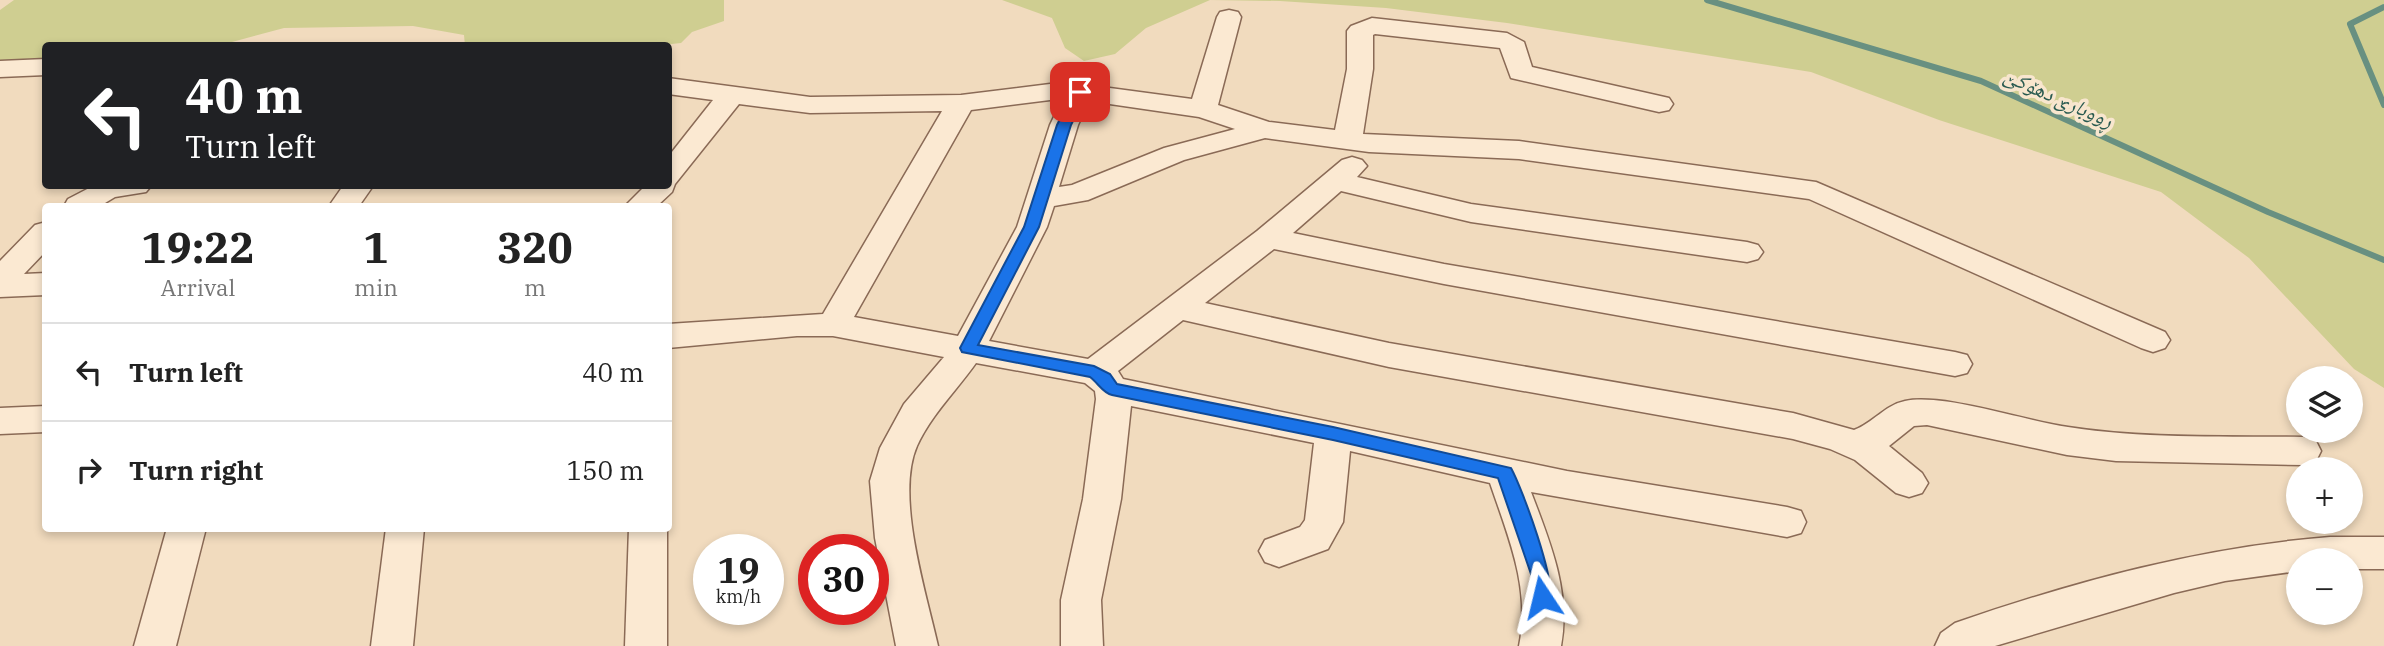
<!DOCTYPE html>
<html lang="en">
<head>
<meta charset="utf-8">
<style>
  :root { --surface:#fff; --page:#f2f2f2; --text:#222; --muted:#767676; --line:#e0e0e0 }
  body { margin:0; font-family:"IBM Plex Serif","Noto Naskh Arabic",serif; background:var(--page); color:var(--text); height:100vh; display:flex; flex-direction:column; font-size:26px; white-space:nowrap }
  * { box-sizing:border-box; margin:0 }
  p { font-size:23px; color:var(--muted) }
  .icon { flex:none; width:38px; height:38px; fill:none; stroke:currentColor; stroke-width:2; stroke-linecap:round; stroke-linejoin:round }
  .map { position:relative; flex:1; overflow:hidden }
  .side { position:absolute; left:42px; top:203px; width:630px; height:329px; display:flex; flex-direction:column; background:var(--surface); border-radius:7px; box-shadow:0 4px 10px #0003 }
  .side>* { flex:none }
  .banner { position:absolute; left:42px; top:42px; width:630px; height:147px; border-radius:7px; box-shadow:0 4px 10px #0003; background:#202124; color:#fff; overflow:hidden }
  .tools { position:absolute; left:2286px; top:366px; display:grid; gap:14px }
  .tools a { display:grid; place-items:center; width:77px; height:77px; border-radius:50%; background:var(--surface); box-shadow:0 4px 10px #0003; font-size:35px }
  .speed { position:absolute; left:693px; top:534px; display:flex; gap:14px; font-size:35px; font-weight:700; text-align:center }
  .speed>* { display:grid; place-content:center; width:91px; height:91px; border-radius:50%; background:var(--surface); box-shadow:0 4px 10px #0003; line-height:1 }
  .speed small { font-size:18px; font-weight:400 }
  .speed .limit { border:10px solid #d22; background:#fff; color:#111 }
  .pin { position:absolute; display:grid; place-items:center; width:60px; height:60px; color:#fff; margin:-30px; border-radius:14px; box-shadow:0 4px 10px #0006 }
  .me { position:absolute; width:77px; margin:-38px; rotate:350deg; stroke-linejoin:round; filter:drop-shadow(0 0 5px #0008) }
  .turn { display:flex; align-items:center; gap:24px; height:147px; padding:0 28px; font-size:32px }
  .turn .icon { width:91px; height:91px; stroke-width:2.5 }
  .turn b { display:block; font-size:49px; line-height:60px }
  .eta { display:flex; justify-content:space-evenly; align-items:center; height:119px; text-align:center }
  .eta b { font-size:42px; font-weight:800; line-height:49px }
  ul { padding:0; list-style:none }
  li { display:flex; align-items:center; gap:21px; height:98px; padding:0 28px; border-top:2px solid var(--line) }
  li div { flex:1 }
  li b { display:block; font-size:26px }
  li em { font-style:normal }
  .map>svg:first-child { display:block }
  .green { fill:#cfce91 }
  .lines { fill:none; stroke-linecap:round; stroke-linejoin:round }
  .stream { stroke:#689081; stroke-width:6 }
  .minor-casing { stroke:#8a6a56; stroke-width:3 }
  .minor { fill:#fbe9d2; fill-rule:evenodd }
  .route { fill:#1a73e8; stroke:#114b97; stroke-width:2 }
  .labels { text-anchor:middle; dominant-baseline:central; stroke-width:7; stroke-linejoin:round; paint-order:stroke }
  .water-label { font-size:21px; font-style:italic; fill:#295a50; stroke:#f8e6ce }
</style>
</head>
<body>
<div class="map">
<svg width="2384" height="646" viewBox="0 0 2384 646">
  <rect width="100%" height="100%" fill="#f1dbbe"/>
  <g class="green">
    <path d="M14,0H724V21L692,32L681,43L652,46H465L464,35L413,26L284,28L221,45L46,46L45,63L0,64V10Z"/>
    <path d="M1002,0H2384V388L2354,369L2249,258L2161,192L1939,120L1811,72L1507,23L1386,8L1280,1L1210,0L1146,28L1115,54L1084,61L1065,48L1052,18Z"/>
  </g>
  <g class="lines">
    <g class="stream">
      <path d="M1707,0L1981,81L2268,212L2384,260"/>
      <path d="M2384,7L2350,24L2384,105"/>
    </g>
    <defs>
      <g id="minor">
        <path d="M1229,10L1238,12L1241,17L1218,105L1269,122L1335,130L1347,69V31L1351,26L1372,18L1507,33L1524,42L1532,67L1669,98L1673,104L1669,110L1659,112L1511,78L1500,48L1375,34L1373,35V69L1363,134L1519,141L1816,182L2165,332L2170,340L2165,348L2153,352L2141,348L1809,199L1519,159L1369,152L1265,138L1184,160L1088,200L1054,206L1047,227L989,341L1088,359L1257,231L1342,160L1352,157L1362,160L1367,166L1357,177L1471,204L1747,242L1758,245L1763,252L1758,259L1747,262L1471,222L1341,191L1293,233L1444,264L1955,352L1967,355L1972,364L1967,373L1955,376L1444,284L1274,249L1205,303L1389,343L1793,413L1854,430C1873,423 1885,405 1905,401C1944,393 2025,421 2068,427C2145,439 2225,436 2303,437L2316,441L2321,451L2316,461L2303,465L2116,461L2067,455L1927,425L1914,426L1889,446L1922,473L1928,483L1922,493L1909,497L1896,493L1855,460L1830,449L1793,439L1389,367L1183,320L1118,371L1123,379L1567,471L1787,507L1801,511L1806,522L1801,533L1787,537L1531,492C1550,542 1571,592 1561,646H1519C1531,589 1508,536 1490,483L1350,451L1343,522L1328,549L1279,567L1265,562L1259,551L1265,540L1300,527L1305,520L1314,443L1131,406L1121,499L1101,600L1103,646H1061V600L1083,499L1096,399L1095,391L1085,383L976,363C957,390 931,415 917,446C895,496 926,592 938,646H896L875,538L870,481L880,448L904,404L944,357L833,336H797L668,348V324L823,314L942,111L810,113L739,104L675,184L672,192L657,206H625L645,186H668V157L713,100L668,94V78L810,97L961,95L1050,84H1080L1192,99L1217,17L1220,12ZM1050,100H1062L1050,125L1017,227L958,336L854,317L971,110ZM1089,101L1199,117L1235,129L1164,148L1072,185L1059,187L1078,125Z"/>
        <path d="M46,59V75L0,77V61Z"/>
        <path d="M93,186H151L146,192L115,197L100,206H64L68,199Z"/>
        <path d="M343,186H373L359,206H329Z"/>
        <path d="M46,222V251L24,274L46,273V295L0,297V261L35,225Z"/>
        <path d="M46,406V432L0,434V408Z"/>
        <path d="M167,528H206L176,646H134Z"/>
        <path d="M386,528H424L413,646H371Z"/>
        <path d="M629,528H667V646H625Z"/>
        <path d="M2330,537H2384V569H2350V560H2298V571L2225,581L2174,593L1995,646H1935L1941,633L1955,623C2076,581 2202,547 2330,537Z"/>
      </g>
    </defs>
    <use href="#minor" class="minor-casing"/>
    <use href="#minor" class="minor"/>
  </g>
  <path class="route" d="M1080,88L1087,92L1071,125L1039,227L978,345L1094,366L1110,374L1117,384L1333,427L1511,468C1522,488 1558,585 1549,602L1542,605L1535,602L1532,577L1498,478L1333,440L1112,395C1103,393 1098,383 1090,377L962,352L960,348L1024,227L1057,125L1074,92Z"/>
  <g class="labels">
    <g class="water-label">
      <text transform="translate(2059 97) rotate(24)">ڕووبارێ دهۆكێ</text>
    </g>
  </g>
</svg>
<div class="tools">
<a><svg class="icon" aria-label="layers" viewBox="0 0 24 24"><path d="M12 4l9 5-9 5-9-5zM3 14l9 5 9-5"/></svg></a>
<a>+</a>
<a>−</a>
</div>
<div class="speed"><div>19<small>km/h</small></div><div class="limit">30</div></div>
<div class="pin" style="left:1080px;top:92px;background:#d93025"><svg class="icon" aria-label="arrive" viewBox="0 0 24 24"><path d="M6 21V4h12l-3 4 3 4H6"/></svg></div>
<svg class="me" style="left:1542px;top:597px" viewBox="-20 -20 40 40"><path d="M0-17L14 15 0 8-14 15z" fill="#1a73e8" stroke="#fff" stroke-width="4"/></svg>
<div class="banner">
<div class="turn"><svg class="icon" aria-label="left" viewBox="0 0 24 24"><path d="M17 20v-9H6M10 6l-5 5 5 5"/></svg><div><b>40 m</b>Turn left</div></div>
</div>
<section class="side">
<div class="eta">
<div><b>19:22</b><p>Arrival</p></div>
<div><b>1</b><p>min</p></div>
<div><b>320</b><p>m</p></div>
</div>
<ul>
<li><svg class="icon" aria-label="left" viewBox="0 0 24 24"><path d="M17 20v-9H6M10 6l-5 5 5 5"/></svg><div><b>Turn left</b></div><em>40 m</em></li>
<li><svg class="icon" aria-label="right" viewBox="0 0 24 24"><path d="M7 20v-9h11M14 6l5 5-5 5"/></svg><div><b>Turn right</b></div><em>150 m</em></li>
</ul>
</section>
</div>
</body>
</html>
